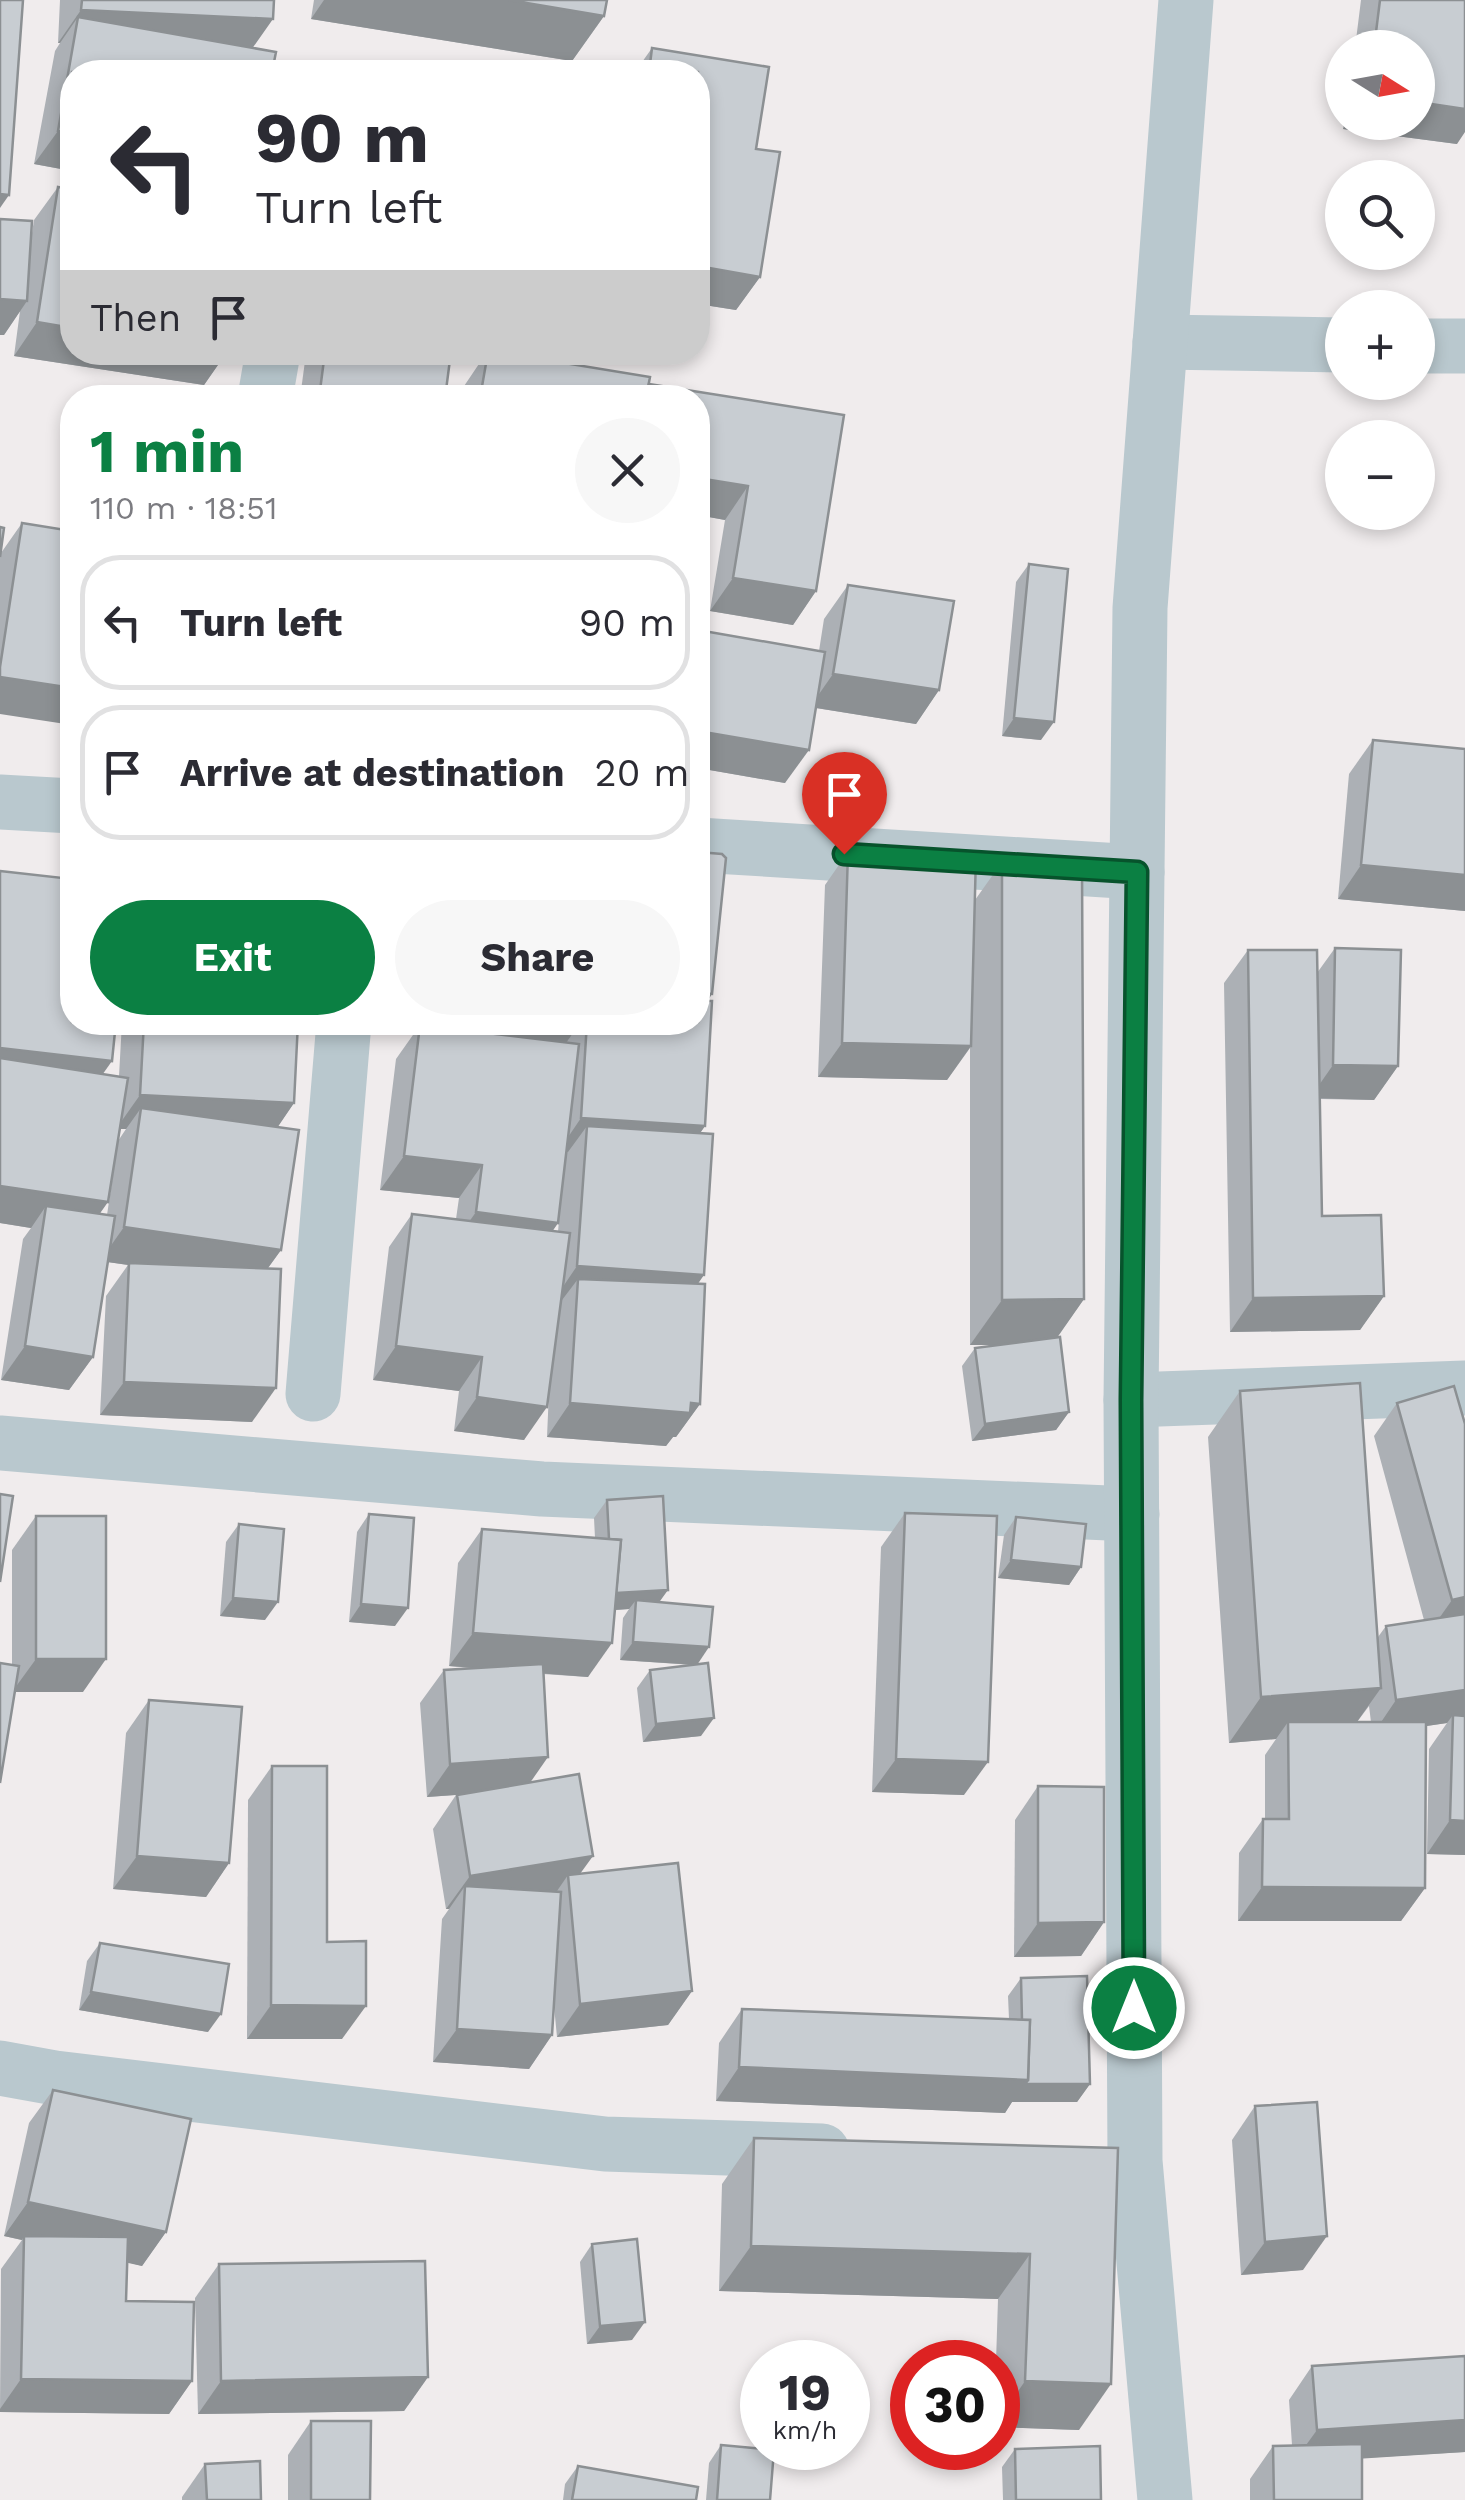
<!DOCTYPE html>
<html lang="en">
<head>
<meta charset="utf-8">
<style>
  :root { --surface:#fff; --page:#f7f7f7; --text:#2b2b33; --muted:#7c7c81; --line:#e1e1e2; --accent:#0b8043 }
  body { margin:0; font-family:"Work Sans",sans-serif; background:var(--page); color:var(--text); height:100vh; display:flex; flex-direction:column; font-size:38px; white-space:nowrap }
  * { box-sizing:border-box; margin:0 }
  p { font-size:32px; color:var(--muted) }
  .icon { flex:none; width:55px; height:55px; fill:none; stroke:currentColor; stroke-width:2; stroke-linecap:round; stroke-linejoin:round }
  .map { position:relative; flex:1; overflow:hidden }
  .panel { position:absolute; left:60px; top:385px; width:650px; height:650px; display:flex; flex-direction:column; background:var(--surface); border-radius:40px; box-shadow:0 5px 15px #0003 }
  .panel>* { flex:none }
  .hud { position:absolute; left:60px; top:60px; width:650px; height:305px; border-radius:40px; box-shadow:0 5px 15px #0003; background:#fff; color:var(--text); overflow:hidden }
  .needle { width:65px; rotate:101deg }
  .tools { position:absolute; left:1325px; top:30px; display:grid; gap:20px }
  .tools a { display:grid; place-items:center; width:110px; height:110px; border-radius:50%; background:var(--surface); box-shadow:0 5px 15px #0003; font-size:50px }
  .speed { position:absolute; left:740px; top:2340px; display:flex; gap:20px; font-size:50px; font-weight:700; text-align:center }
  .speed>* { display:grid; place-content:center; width:130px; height:130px; border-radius:50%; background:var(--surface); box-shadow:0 5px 15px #0003; line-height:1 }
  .speed small { font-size:25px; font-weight:400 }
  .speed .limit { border:15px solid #d22; background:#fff; color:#111 }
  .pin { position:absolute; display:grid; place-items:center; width:85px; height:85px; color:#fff; margin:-102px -42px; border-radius:50% 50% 50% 0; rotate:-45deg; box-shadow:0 0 10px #0007 }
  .pin .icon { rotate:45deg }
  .me { position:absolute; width:110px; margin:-55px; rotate:0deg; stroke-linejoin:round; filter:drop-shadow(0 0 8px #0008) }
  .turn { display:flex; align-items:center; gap:35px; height:210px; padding:0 30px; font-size:45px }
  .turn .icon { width:130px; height:130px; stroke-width:2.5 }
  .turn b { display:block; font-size:70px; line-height:85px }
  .then { display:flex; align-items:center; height:95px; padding:0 30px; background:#0003; gap:20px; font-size:38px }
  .round { display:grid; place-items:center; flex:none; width:105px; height:105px; border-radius:52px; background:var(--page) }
  .overview { display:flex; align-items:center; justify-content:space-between; height:170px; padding:0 30px }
  h1 { font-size:60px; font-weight:700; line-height:75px; color:var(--accent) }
  .button { display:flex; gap:20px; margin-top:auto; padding:20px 30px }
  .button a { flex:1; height:115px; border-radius:60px; background:var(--accent); color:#fff; font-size:40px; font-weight:700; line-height:115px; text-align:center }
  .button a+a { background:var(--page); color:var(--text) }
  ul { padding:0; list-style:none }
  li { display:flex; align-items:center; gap:30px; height:135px; margin:0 20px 15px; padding:0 10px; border:5px solid var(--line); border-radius:40px }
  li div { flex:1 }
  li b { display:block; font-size:38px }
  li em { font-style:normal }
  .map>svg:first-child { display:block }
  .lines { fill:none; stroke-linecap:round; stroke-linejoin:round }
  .minor { stroke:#b9c8ce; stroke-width:55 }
  .wall { fill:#acb0b5; fill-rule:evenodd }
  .shaded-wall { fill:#8c9093 }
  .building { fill:#c8cdd2; stroke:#8c9093; stroke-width:2.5 }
  .route-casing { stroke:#07532c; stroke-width:25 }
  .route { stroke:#0b8043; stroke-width:18 }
</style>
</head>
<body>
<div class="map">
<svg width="1465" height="2500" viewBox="0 0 1465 2500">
  <rect width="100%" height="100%" fill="#f0eced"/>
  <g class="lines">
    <g class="minor">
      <path d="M1160,342L1342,345"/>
      <path d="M1418,346H1465"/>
      <path d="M265,398L273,352"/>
      <path d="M0,802L72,806"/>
      <path d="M698,845L1137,872"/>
      <path d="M313,1394L344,1022"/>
      <path d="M1131,1400L1465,1388"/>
      <path d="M0,1443L542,1489L1132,1514"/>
      <path d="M0,2068L55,2078L605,2144L822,2151"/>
      <path d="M1165,2500L1135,2161L1131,1400L1140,608L1186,0"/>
    </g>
  </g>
  <g class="wall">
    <path d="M60,0H274L72,171L34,164L55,51L60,43H58Z"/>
    <path d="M314,0H607L604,16L572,61L311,19Z"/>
    <path d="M1361,0H1465L1457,144L1343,129L1344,122H1418V48H1355Z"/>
    <path d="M652,48L769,67L756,149L780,152L760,277L736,310L698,304V72H635Z"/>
    <path d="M58,187L72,352H227L204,385L14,356L20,311L4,335L30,246L34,220Z"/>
    <path d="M311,352H451L445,398H300L305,361Z"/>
    <path d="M487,352H497L649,385L844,415L816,591L793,625L710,611L725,520L698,515V398H456Z"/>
    <path d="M22,523L0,714V527L1,553Z"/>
    <path d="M1029,564L1041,740L1002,736L1016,582Z"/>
    <path d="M848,585L939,690L916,724L816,708L785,783L698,768V630L819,651L824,619Z"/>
    <path d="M1373,740L1465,749V911L1338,899L1349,774Z"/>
    <path d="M698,852L712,994L707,1001L705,1126L700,1133L698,1284L700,1404L676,1437H673L666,1446L547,1437L549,1391L524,1440L454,1431L459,1391L373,1380L389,1247L412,1214L456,1219L459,1198L380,1190L396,1059L420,1025L470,1031L471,1022H698ZM560,1208L558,1232L552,1231L558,1223Z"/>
    <path d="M848,852L975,900L1002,862L1084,1299L1057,1337L1069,1412L1056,1430L972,1441L962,1366L975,1348L995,1345H970V1048L947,1080L818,1077L825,885Z"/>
    <path d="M0,871L103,1074L119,1076L122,1022H298L294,1103L277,1127L281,1250L268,1268L252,1422L100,1415L106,1296L128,1265L108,1262L93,1357L69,1390L1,1380L23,1239L31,1228L0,1223ZM120,1129H126L118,1141L107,1215L100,1214Z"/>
    <path d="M1335,948L1398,1066L1374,1100L1320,1099L1322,1216L1384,1296L1360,1330L1230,1332L1224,983L1248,950L1317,973Z"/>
    <path d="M1240,1391L1378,1637L1386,1626L1424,1620L1374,1436L1397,1403L1465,1424V1855L1427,1854L1429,1749L1447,1723L1426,1726L1425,1888L1401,1921H1238L1239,1853L1263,1819H1265V1755L1276,1739L1229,1743L1208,1437ZM1369,1706L1371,1722H1357Z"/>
    <path d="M607,1500L659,1602L697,1665L701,1736L643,1742L637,1688L650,1670L693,1665L620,1660L623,1618L629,1609L615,1610L588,1677L543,1674L530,1782L580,1874L692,1991L668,2025L557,2037L554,2006L552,2035L529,2069L433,2062L442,1919L449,1909H446L433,1829L456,1795L427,1797L420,1703L444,1670L471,1668L449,1666L458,1563L482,1529L595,1538L594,1518Z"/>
    <path d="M905,1513L964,1795L872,1792L881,1547Z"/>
    <path d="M369,1514L395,1626L349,1622L357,1532Z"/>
    <path d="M36,1516L83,1692H15L12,1665V1550Z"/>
    <path d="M1016,1517L1081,1567L1069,1585L998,1578L1004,1535Z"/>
    <path d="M239,1524L265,1620L220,1616L226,1542Z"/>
    <path d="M149,1700L229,1863L206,1897L113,1889L126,1733Z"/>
    <path d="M272,1766L327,1942L342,2039H247L248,1800Z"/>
    <path d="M1038,1786L1104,1922L1081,1956L1014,1957L1015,1820Z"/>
    <path d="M100,1943L208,2032L79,2010L87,1961Z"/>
    <path d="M1021,1978L1090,2084L1077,2102H1012L1005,2113L716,2101L719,2043L742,2009L1009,2019L1008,1996Z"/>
    <path d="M53,2090L166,2232L142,2266L127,2262L126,2301L192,2381L169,2414L0,2412L1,2269L22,2240L4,2236L29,2123Z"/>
    <path d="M1255,2106L1303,2270L1241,2275L1232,2140Z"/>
    <path d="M754,2138L1118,2148L1079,2430L998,2427V2362H996L998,2299L719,2291L722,2184Z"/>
    <path d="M592,2244L632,2340L587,2344L580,2262Z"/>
    <path d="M219,2264L428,2377L404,2411L198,2414L195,2298Z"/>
    <path d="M1465,2356V2452L1362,2458V2500H1250V2479L1273,2446L1292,2445L1289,2400L1312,2366Z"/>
    <path d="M311,2421L370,2500H288V2455Z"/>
    <path d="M721,2445L770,2500H706L709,2463Z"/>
    <path d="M1015,2449L1101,2500H1003L1002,2467Z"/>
    <path d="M205,2464L261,2500H182V2497Z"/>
    <path d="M578,2466L696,2500H563L565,2484Z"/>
  </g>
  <g class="shaded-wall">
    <path d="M324,0H509L604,16L572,61L311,19Z"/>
    <path d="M81,10L273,19L249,53L78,17L60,43H58Z"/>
    <path d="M1418,102L1465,109V132L1457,144L1343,129L1348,122H1418Z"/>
    <path d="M58,131L72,133V171L34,164Z"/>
    <path d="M0,194L9,195L0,208Z"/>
    <path d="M698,266L760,277L736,310L698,304Z"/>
    <path d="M0,299L27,301L4,335H0Z"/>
    <path d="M37,322L72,328V352H227L204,385L14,356Z"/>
    <path d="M698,478L748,486L725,520L698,515Z"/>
    <path d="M733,578L816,591L793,625L710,611Z"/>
    <path d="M833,674L939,690L916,724L810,707Z"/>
    <path d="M0,677L72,688V725L0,714Z"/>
    <path d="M1014,718L1054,722L1041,740L1002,736Z"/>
    <path d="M698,731L809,750L785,783L698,768Z"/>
    <path d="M1361,865L1465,875V911L1338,899Z"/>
    <path d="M698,993L712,994L698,1015Z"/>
    <path d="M492,1028L573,1033L549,1067L469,1062Z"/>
    <path d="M842,1043L971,1046L947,1080L818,1077Z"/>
    <path d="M0,1048L112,1061L88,1095L0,1084Z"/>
    <path d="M1333,1065L1398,1066L1374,1100L1310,1098Z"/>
    <path d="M140,1095L294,1103L271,1137L141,1108L126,1129H116Z"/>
    <path d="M581,1118L705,1126L682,1159L587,1126L568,1152H558Z"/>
    <path d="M404,1156L482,1165L459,1198L380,1190Z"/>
    <path d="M0,1186L108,1202L84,1236L46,1206L31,1228L0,1223Z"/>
    <path d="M476,1212L558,1223L535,1257L452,1246Z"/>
    <path d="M124,1227L281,1250L257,1283L100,1261Z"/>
    <path d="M577,1266L704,1275L681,1308L578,1279L562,1300H554Z"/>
    <path d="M1384,1296L1360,1330L1230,1332L1253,1298Z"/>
    <path d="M1084,1299L1052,1345H970L1002,1300Z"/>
    <path d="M25,1346L93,1357L69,1390L1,1380Z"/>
    <path d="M396,1346L482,1357L459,1391L373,1380Z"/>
    <path d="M124,1382L276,1388L252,1422L100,1415Z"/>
    <path d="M477,1397L547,1407L524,1440L454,1431Z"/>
    <path d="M570,1403H691L700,1404L676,1437H673L666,1446L547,1437Z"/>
    <path d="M1069,1412L1056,1430L972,1441L985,1424Z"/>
    <path d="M1011,1560L1081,1567L1069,1585L998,1578Z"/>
    <path d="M668,1590L655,1608L636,1600L629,1609L600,1611L612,1593Z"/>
    <path d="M1465,1597V1624L1428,1634L1452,1600Z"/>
    <path d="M233,1598L278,1602L265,1620L220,1616Z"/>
    <path d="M361,1604L408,1608L395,1626L349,1622Z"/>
    <path d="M473,1633L612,1643L588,1677L449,1666Z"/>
    <path d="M633,1642L709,1647L697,1665L620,1660Z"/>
    <path d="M36,1659H106L83,1692H12Z"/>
    <path d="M1381,1688L1349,1733L1288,1722L1276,1739L1229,1743L1261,1697Z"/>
    <path d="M1465,1690V1721L1453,1715L1447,1723L1373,1734L1396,1700Z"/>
    <path d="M714,1718L701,1736L643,1742L656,1724Z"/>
    <path d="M548,1757L525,1790L427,1797L450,1764Z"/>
    <path d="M896,1759L988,1762L964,1795L872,1792Z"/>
    <path d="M1450,1820L1465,1821V1855L1427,1854Z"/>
    <path d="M137,1856L229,1863L206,1897L113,1889Z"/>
    <path d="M593,1856L569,1889L568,1875L557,1891L465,1886L449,1909H446L470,1876Z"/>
    <path d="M1262,1887L1425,1888L1401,1921H1238Z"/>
    <path d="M1104,1922L1081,1956L1014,1957L1038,1923Z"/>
    <path d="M692,1991L668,2025L557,2037L580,2004Z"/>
    <path d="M91,1992L221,2014L208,2032L79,2010Z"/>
    <path d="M271,2005L366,2006L342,2039H247Z"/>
    <path d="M457,2029L552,2035L529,2069L433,2062Z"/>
    <path d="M739,2067L1028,2080L1090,2084L1077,2102H1012L1005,2113L716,2101Z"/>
    <path d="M28,2202L166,2232L142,2266L24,2240V2236L22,2240L4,2236Z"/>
    <path d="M1327,2236L1303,2270L1241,2275L1265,2242Z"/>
    <path d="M751,2246L1030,2254L998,2299L719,2291Z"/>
    <path d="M645,2322L632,2340L587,2344L600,2326Z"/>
    <path d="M428,2377L404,2411L198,2414L221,2381Z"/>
    <path d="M21,2379L192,2381L169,2414L0,2412V2409Z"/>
    <path d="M1025,2381L1111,2384L1079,2430L998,2427V2421Z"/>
    <path d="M1465,2420V2452L1293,2463L1317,2430Z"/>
  </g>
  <g class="building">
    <path d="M0,0H23L9,195L0,194Z"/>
    <path d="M82,0H274L273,19L81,10Z"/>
    <path d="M509,0H607L604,16Z"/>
    <path d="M1380,0H1465V109L1418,102V48H1374Z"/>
    <path d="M78,17L276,52L272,72H72V133L58,131Z"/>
    <path d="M652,48L769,67L756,149L780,152L760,277L698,266V72H649Z"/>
    <path d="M58,187L72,189V328L37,322Z"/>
    <path d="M0,219L32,221L27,301L0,299Z"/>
    <path d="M325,352H451L445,398H319Z"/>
    <path d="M488,352H497L650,377L646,398H480Z"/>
    <path d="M649,384L844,415L816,591L733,578L748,486L698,478V398H647Z"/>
    <path d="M22,523L72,531V688L0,677V667Z"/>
    <path d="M0,527L4,528L0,557Z"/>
    <path d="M1029,564L1068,569L1054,722L1014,718Z"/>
    <path d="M848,585L954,601L939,690L833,674Z"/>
    <path d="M698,630L825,652L809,750L698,731Z"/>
    <path d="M1373,740L1465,749V875L1361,865Z"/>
    <path d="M698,852L722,854L726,858L712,994L698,993Z"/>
    <path d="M848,852L976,855L971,1046L842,1043Z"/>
    <path d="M1002,862L1082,863L1084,1299L1002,1300Z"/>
    <path d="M0,871L72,879V1022H116L112,1061L0,1048Z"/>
    <path d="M1335,948L1401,950L1398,1066L1333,1065Z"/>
    <path d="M1248,950H1317L1322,1216L1381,1215L1384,1296L1253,1298Z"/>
    <path d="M698,1001H712L705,1126L581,1118L587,1022H698Z"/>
    <path d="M144,1022H298L294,1103L140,1095Z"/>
    <path d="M493,1022H573V1033L492,1028Z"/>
    <path d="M420,1025L579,1044L558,1223L476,1212L482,1165L404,1156Z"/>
    <path d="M0,1058L128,1078L108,1202L0,1186Z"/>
    <path d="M141,1108L299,1130L281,1250L124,1227Z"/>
    <path d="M587,1126L713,1134L704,1275L577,1266Z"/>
    <path d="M46,1206L115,1216L93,1357L25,1346Z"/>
    <path d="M412,1214L570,1233L547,1407L477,1397L482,1357L396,1346Z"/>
    <path d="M129,1263L281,1269L276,1388L124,1382Z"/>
    <path d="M578,1279L705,1284L700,1404L691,1403L690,1413L570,1403Z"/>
    <path d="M1060,1337L1069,1412L985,1424L975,1348Z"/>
    <path d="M1360,1383L1381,1688L1261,1697L1240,1391Z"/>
    <path d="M1454,1386L1465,1424V1597L1452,1600L1397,1403Z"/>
    <path d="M0,1494L13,1496L0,1582Z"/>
    <path d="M663,1496L668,1590L616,1593L621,1540L609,1539L607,1500Z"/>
    <path d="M905,1513L997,1516L988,1762L896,1759Z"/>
    <path d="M369,1514L414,1518L408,1608L361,1604Z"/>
    <rect x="36" y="1516" width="70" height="143"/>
    <path d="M1016,1517L1086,1524L1081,1567L1011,1560Z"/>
    <path d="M239,1524L284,1529L278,1602L233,1598Z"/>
    <path d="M482,1529L621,1540L612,1643L473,1633Z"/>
    <path d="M636,1600L713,1607L709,1647L633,1642Z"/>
    <path d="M1465,1614V1690L1396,1700L1386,1626Z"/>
    <path d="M0,1663L19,1666L0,1783Z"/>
    <path d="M708,1663L714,1718L656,1724L650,1670Z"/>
    <path d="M543,1664L548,1757L450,1764L444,1670Z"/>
    <path d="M149,1700L242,1707L229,1863L137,1856Z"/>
    <path d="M1453,1715L1465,1716V1821L1450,1820Z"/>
    <path d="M1288,1722H1426L1425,1888L1262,1887L1263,1819H1289Z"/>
    <path d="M272,1766H327V1942L366,1941V2006L271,2005Z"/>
    <path d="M579,1774L593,1856L470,1876L457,1795Z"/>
    <path d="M1038,1786L1104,1787V1922L1038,1923Z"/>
    <path d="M678,1863L692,1991L580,2004L568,1875Z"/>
    <path d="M465,1886L561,1892L552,2035L457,2029Z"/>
    <path d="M100,1943L229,1964L221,2014L91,1992Z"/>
    <path d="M1087,1976L1090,2084H1025L1028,2080L1030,2020H1022L1021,1978Z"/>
    <path d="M742,2009L1030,2020L1028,2080L739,2067Z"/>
    <path d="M53,2090L191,2119L166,2232L28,2202Z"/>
    <path d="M1317,2102L1327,2236L1265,2242L1255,2106Z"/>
    <path d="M754,2138L1118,2148L1111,2384L1025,2381L1030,2254L751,2246Z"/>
    <path d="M24,2236L128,2237L126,2301L194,2302L192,2381L21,2379Z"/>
    <path d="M637,2239L645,2322L600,2326L592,2244Z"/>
    <path d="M425,2261L428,2377L221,2381L219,2264Z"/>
    <path d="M1465,2356V2420L1317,2430L1312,2366Z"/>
    <path d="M311,2421H371L370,2500H311Z"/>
    <path d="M1362,2444V2500H1274L1273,2446Z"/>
    <path d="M721,2445L774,2450L770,2500H717Z"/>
    <path d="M1100,2446L1101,2500H1016L1015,2449Z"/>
    <path d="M260,2461L261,2500H207L205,2464Z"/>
    <path d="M578,2466L698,2487L696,2500H572Z"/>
  </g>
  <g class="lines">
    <defs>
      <path id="route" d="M844,854L1137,872L1131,1400L1134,2008"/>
    </defs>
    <use href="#route" class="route-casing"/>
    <use href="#route" class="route"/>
  </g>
</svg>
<div class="tools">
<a><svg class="needle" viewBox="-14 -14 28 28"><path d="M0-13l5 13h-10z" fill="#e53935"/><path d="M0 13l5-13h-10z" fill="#7c7c81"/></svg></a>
<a><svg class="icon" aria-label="search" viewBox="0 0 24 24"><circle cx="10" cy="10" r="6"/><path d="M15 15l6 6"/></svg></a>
<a>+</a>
<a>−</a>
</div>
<div class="speed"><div>19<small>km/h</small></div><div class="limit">30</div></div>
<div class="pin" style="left:844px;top:854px;background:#d93025"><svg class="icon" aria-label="arrive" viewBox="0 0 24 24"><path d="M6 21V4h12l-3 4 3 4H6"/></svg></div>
<svg class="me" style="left:1134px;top:2008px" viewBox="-20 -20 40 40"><circle r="17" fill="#0b8043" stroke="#fff" stroke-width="3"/><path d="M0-11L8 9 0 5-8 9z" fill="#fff"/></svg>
<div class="hud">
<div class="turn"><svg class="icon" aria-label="left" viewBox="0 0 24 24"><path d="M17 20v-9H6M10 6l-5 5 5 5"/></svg><div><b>90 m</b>Turn left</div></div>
<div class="then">Then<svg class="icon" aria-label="arrive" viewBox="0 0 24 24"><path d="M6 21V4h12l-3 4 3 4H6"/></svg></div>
</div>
<section class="panel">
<div class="overview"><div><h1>1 min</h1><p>110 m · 18:51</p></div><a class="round"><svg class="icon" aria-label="close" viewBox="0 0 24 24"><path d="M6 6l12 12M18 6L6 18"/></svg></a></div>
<ul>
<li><svg class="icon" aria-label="left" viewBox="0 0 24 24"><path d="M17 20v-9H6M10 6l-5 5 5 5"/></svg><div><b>Turn left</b></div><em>90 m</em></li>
<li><svg class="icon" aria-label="arrive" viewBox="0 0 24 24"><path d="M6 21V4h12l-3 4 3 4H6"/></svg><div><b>Arrive at destination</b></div><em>20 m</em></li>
</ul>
<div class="button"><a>Exit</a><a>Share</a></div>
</section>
</div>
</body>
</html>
